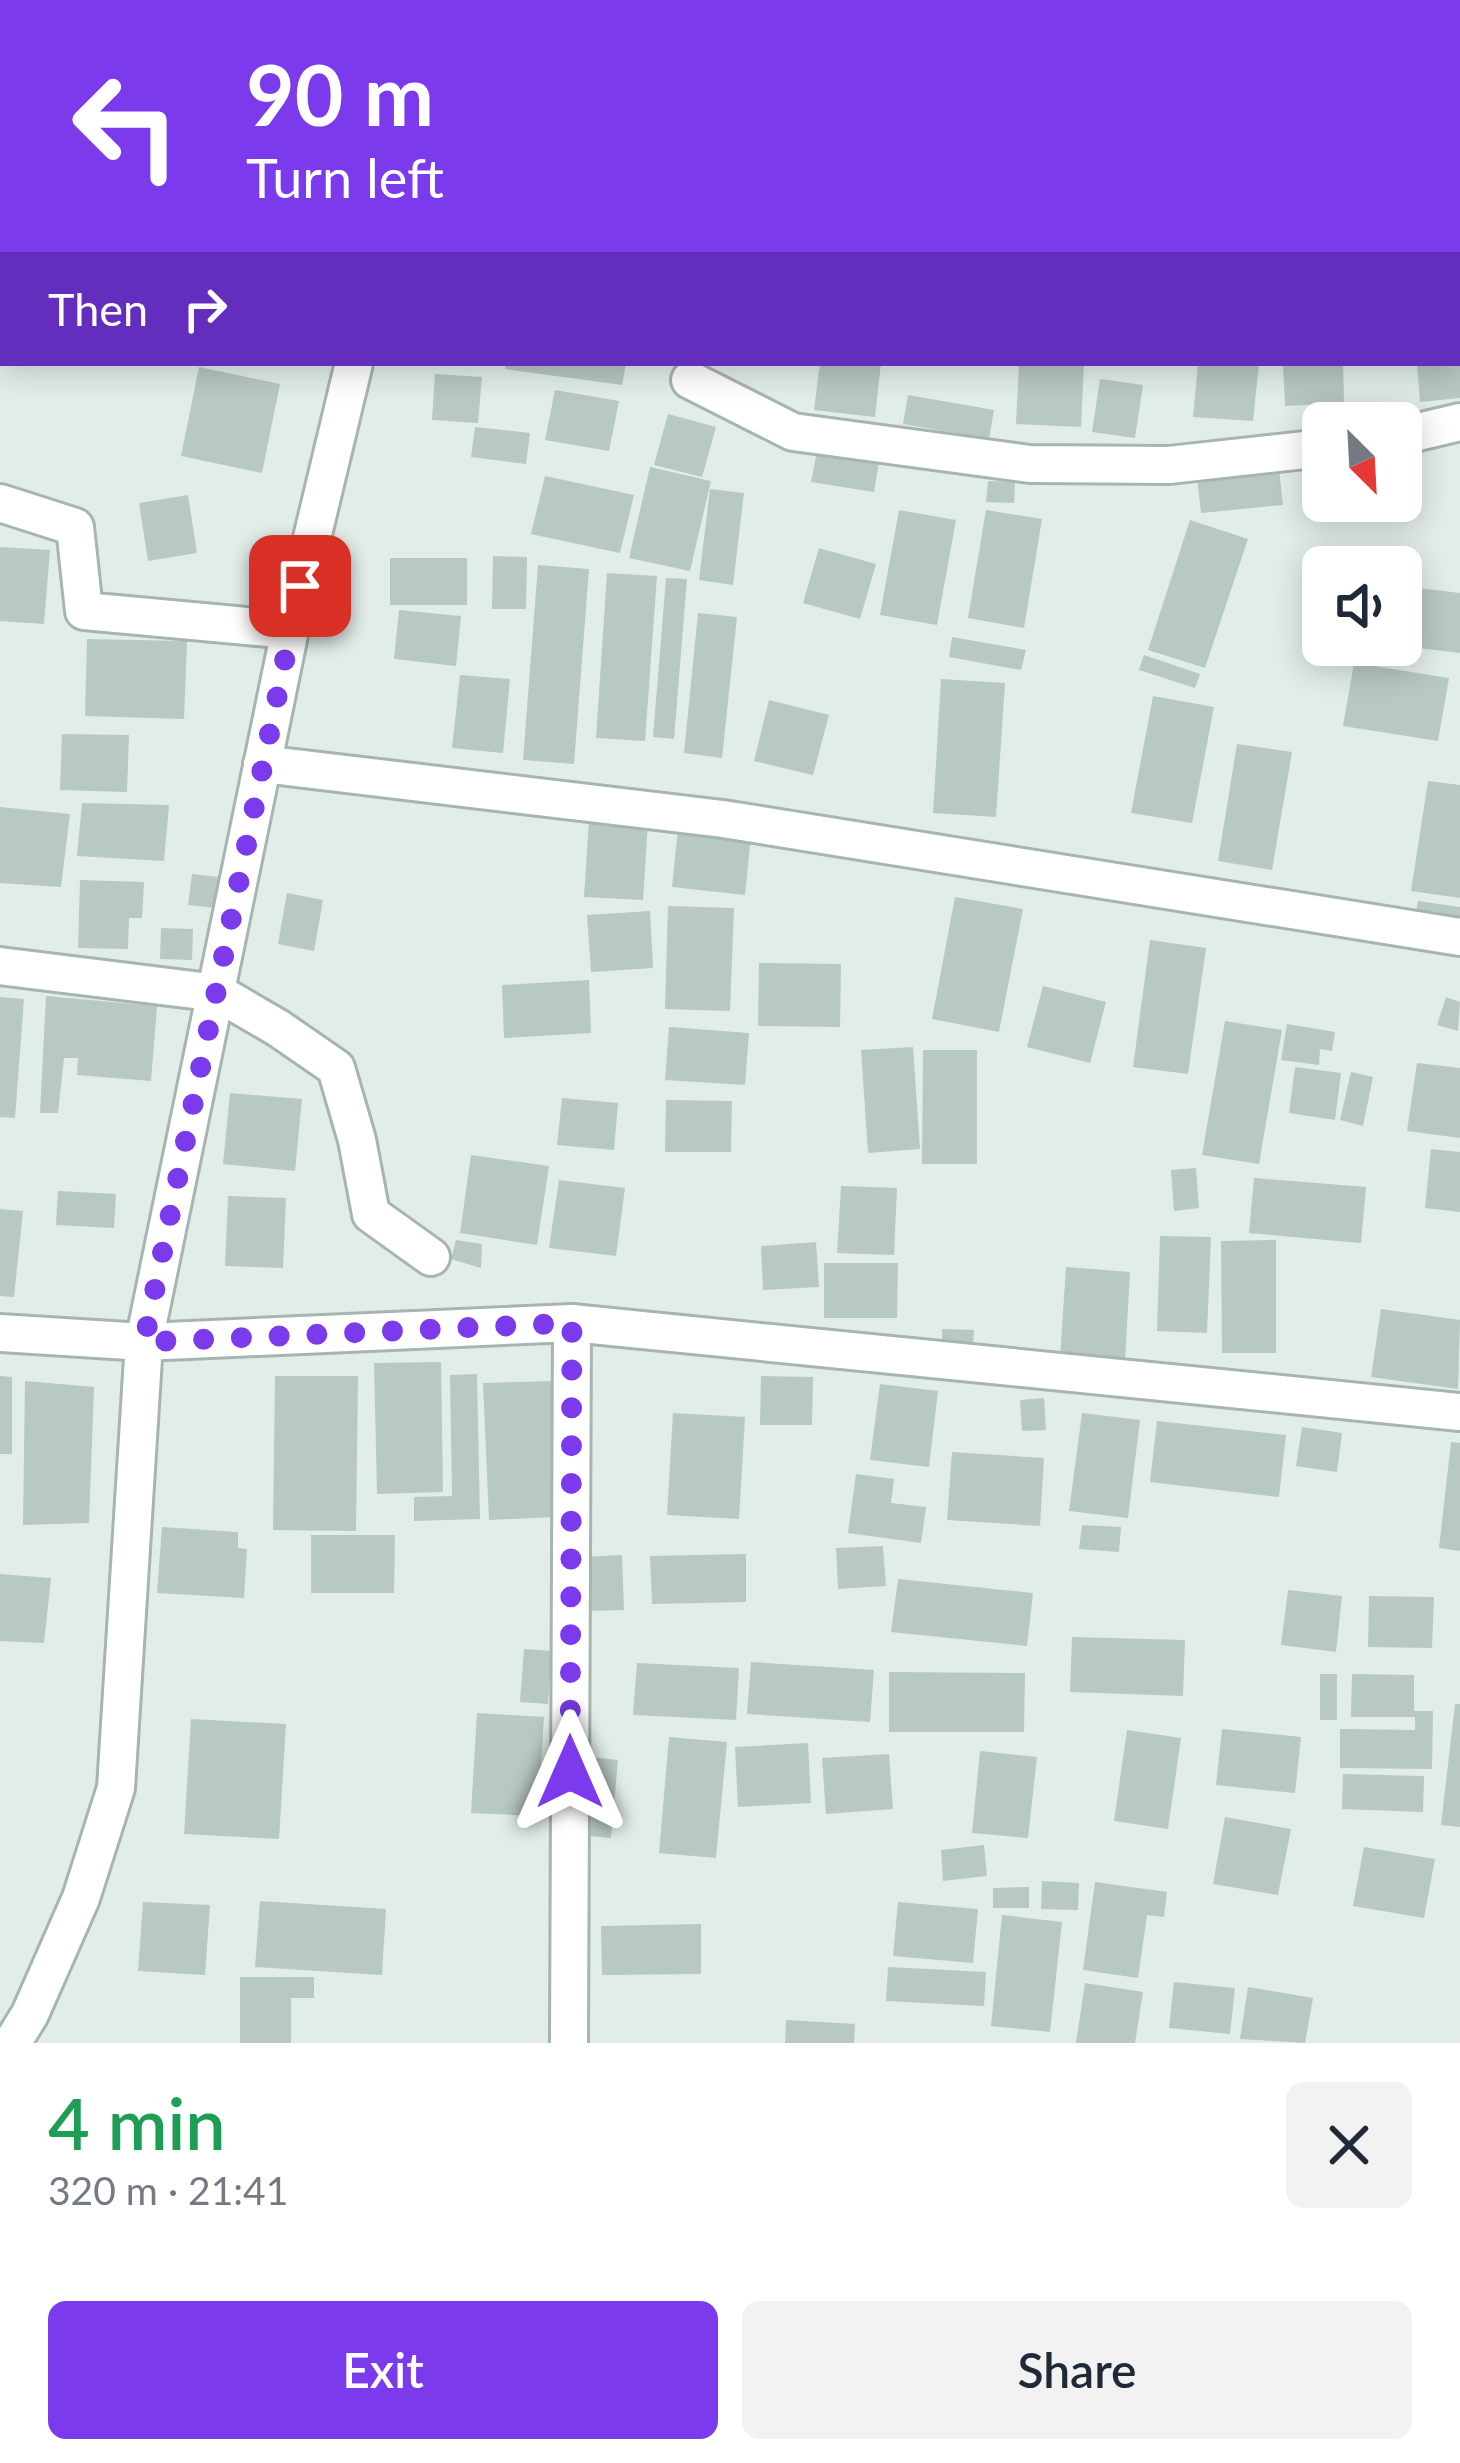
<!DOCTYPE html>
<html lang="en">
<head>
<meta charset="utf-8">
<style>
  :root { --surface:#fff; --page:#f2f2f3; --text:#1f2937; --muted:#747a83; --accent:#7c3aed }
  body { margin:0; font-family:Lato,sans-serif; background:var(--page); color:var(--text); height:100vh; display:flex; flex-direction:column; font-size:45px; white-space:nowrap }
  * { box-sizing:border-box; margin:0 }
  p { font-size:39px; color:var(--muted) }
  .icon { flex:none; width:66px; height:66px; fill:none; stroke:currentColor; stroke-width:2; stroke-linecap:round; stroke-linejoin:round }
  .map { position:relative; height:2043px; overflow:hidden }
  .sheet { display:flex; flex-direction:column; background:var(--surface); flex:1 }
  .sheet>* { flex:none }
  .hud { position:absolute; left:0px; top:0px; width:1461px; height:366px; box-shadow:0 6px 30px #0003; background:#7c3aed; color:#fff; overflow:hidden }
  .needle { width:78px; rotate:156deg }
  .tools { position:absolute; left:1302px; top:402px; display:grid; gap:24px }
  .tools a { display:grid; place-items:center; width:120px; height:120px; border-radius:18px; background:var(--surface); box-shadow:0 6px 30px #0003; font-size:60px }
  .pin { position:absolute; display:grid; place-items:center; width:102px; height:102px; color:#fff; margin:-51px; border-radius:24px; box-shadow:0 6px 18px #0006 }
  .me { position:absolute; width:132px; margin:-66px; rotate:0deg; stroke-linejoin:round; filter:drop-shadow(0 0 9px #0008) }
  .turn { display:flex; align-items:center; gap:42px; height:252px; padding:0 48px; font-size:54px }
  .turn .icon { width:156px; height:156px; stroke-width:2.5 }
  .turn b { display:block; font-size:84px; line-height:102px }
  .then { display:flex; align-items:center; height:114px; padding:0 48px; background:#0003; gap:24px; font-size:45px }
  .round { display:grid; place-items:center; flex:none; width:126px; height:126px; border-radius:18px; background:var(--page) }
  .summary { display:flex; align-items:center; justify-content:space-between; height:204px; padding:0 48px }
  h1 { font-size:72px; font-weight:600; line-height:90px; color:#1e9e55 }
  .action { display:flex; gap:24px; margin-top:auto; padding:24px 48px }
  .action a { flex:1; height:138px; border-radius:18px; background:var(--accent); color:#fff; font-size:48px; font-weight:600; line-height:138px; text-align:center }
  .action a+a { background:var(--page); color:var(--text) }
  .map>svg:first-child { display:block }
  .building { fill:#b8c8c2 }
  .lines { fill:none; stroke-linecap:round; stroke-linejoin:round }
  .minor-casing { stroke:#a5b5b0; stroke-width:42 }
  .minor { stroke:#fff; stroke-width:36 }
  .route { stroke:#7c3aed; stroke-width:21; stroke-dasharray:0 37.8 }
</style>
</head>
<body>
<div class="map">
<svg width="1460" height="2043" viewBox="0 0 1460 2043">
  <rect width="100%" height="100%" fill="#e2ede9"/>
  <g class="building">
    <path d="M506,363H626L622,385L505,369Z"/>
    <path d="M820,363H881L875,417L814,410Z"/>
    <path d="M1019,363H1084L1081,427L1016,424Z"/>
    <path d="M1198,363H1259L1253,421L1193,417Z"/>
    <path d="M1283,363H1343L1344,403L1285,406Z"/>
    <path d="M1417,363H1460V398L1420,402Z"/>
    <path d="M199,367L280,384L262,473L181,456Z"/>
    <path d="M435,374L482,377L478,423L432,420Z"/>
    <path d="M1100,379L1143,385L1135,438L1092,432Z"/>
    <path d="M555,390L619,401L609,451L545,440Z"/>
    <path d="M908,395L994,410L989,439L903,424Z"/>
    <path d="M668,414L716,427L702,477L654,465Z"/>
    <path d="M475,427L530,433L526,464L471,457Z"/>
    <path d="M817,451L879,462L874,492L811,482Z"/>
    <path d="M650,467L711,481L690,571L629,558Z"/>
    <path d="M1279,469L1283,505L1201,513L1197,478Z"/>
    <path d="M545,476L634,495L620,553L531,534Z"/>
    <path d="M988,481L1015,482L1014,503L986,502Z"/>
    <path d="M710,489L744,493L733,585L699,580Z"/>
    <path d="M188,495L197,553L148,561L139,503Z"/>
    <path d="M899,510L956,520L937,625L880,615Z"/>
    <path d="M986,510L1042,519L1024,628L968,618Z"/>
    <path d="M1190,520L1248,539L1205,668L1148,650Z"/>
    <path d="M0,547L50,550L44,624L0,621Z"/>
    <path d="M819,548L876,564L860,619L803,603Z"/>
    <path d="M493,556L527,557L526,609H492Z"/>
    <rect x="390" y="558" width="77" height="47"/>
    <path d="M538,565L589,569L574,764L523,760Z"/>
    <path d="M607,573L657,576L645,741L596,738Z"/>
    <path d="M666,578L687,579L674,739L653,737Z"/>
    <path d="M1401,586L1460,593V653L1401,646Z"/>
    <path d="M399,610L461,616L456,666L394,659Z"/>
    <path d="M698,613L737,617L722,758L684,753Z"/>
    <path d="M952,637L1026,650L1021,670L949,657Z"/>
    <path d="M87,639L187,641L184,719L85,716Z"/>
    <path d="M1144,655L1200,674L1195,688L1139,670Z"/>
    <path d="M1354,663L1449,678L1438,741L1343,726Z"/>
    <path d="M460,675L510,679L503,753L452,748Z"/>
    <path d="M941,679L1005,683L996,817L933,813Z"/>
    <path d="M1153,696L1214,707L1192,823L1131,813Z"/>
    <path d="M769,700L829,715L813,775L754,761Z"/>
    <path d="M62,734L129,735L127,792L60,790Z"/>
    <path d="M1237,744L1292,752L1272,870L1218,861Z"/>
    <path d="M1428,781L1460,785V898L1411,891Z"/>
    <path d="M82,803L169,805L164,861L77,856Z"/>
    <path d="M0,807L70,814L61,887L0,883Z"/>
    <path d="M589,820L648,823L643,900L584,897Z"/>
    <path d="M678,829L751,836L745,895L672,887Z"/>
    <path d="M192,874L219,877L216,908L188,905Z"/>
    <path d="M80,880L144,882L142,918H129L128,949L78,948Z"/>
    <path d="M287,893L323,900L314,951L278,944Z"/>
    <path d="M955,897L1023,909L999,1032L932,1019Z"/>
    <path d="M1418,901L1460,907V923L1415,918Z"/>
    <path d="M668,906L734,908L730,1011L665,1009Z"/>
    <path d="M650,911L653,968L591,972L587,915Z"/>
    <path d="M161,928L193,929L192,960L160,959Z"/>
    <path d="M1150,940L1206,948L1188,1074L1133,1067Z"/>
    <path d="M759,963L841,964L840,1027L758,1026Z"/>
    <path d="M589,980L591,1033L504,1038L502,985Z"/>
    <path d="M1043,986L1106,1002L1090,1063L1027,1047Z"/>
    <path d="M46,996L157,1006L151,1081L77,1075L78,1058H64L58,1113H40Z"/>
    <path d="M0,997L24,999L15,1118L0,1117Z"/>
    <path d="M1446,997L1460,1002L1458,1031L1437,1025Z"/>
    <path d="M1225,1021L1282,1030L1259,1164L1202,1155Z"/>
    <path d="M1287,1024L1335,1032L1332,1051L1320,1049L1319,1065L1281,1060Z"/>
    <path d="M669,1027L749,1033L745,1085L665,1080Z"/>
    <path d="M913,1047L920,1149L868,1153L861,1050Z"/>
    <path d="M923,1050H977V1164H922Z"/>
    <path d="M1417,1063L1460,1068V1138L1407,1131Z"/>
    <path d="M1295,1067L1341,1073L1335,1120L1289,1113Z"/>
    <path d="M1351,1072L1373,1077L1363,1126L1340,1120Z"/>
    <path d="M230,1093L302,1099L295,1171L223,1164Z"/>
    <path d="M562,1098L618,1103L614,1150L557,1145Z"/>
    <path d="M666,1100L732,1101L731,1152H665Z"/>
    <path d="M1431,1149L1460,1152V1212L1425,1208Z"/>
    <path d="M471,1155L549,1166L537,1245L460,1233Z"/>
    <path d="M1196,1168L1199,1208L1174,1211L1171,1170Z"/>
    <path d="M1254,1178L1366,1187L1361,1243L1249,1233Z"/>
    <path d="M559,1180L625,1188L616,1256L549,1248Z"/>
    <path d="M841,1186L897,1188L894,1255L837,1253Z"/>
    <path d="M58,1191L116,1194L114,1228L56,1225Z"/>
    <path d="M228,1196L286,1198L283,1268L225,1266Z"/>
    <path d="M0,1209L23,1211L14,1297L0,1296Z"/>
    <path d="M1160,1236L1211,1237L1207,1333L1157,1331Z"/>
    <path d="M456,1240L482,1244L481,1268L451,1259Z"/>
    <path d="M1276,1240V1353H1222L1221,1241Z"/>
    <path d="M816,1242L819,1287L763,1290L761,1246Z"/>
    <path d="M824,1263H898L897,1318H824Z"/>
    <path d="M1066,1267L1130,1272L1125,1362L1060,1357Z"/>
    <path d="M1381,1309L1460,1320L1458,1389L1371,1377Z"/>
    <path d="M942,1329L974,1330L973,1349L942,1348Z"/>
    <path d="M441,1362L443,1492L377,1494L374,1363Z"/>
    <path d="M477,1374L480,1519L414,1521V1497L452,1496L450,1375Z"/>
    <path d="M0,1376L12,1377V1454H0Z"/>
    <path d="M275,1376H358L356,1531L273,1530Z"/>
    <path d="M761,1376L813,1377L812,1425H760Z"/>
    <path d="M25,1381L94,1387L89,1523L23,1525Z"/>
    <path d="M552,1381L556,1517L489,1520L483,1383Z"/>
    <path d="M880,1384L938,1391L929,1467L870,1460Z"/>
    <path d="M1044,1398L1046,1430L1022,1431L1020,1400Z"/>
    <path d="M673,1413L745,1417L739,1519L667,1515Z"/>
    <path d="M1082,1413L1140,1420L1128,1518L1069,1511Z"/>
    <path d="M1157,1421L1286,1435L1279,1497L1150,1482Z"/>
    <path d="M1302,1427L1342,1433L1337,1472L1296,1466Z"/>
    <path d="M1451,1442L1460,1443V1551L1439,1548Z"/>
    <path d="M952,1452L1044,1458L1040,1526L947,1520Z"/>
    <path d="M856,1474L894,1479L891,1503L926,1507L921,1543L848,1533Z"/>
    <path d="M1082,1525L1121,1527L1119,1552L1079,1549Z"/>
    <path d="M162,1527L238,1532V1548L247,1549L244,1598L157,1593Z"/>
    <path d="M311,1535H395L394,1593H311Z"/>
    <path d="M883,1546L886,1586L838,1589L836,1548Z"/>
    <path d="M746,1554V1602L652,1604L650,1556Z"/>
    <path d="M622,1555L624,1610L586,1611L585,1557Z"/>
    <path d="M0,1574L51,1578L44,1643L0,1641Z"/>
    <path d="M898,1579L1033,1593L1027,1646L891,1632Z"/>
    <path d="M1288,1590L1342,1596L1336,1652L1281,1645Z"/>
    <path d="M1369,1596L1434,1597L1432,1648L1368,1647Z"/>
    <path d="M1072,1637L1185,1640L1183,1696L1070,1692Z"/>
    <path d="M524,1649L552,1651L548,1704L520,1702Z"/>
    <path d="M751,1662L874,1670L870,1722L747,1714Z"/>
    <path d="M637,1663L739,1668L736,1720L633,1715Z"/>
    <path d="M889,1672L1025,1673L1024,1732H889Z"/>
    <rect x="1320" y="1674" width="17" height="46"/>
    <path d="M1352,1674L1414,1675V1711H1433L1432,1769L1340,1768V1729L1415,1730V1717H1351Z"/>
    <path d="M1455,1704H1460V1827L1441,1825Z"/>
    <path d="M477,1713L544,1717L538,1816L471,1813Z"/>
    <path d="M191,1719L286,1724L279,1839L184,1834Z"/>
    <path d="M1222,1729L1301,1737L1295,1793L1216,1785Z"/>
    <path d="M1127,1730L1181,1738L1168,1829L1114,1821Z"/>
    <path d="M669,1737L727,1742L716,1858L659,1853Z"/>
    <path d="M808,1743L811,1803L738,1807L735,1747Z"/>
    <path d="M980,1751L1037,1757L1028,1838L972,1833Z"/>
    <path d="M889,1754L893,1809L826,1814L822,1758Z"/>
    <path d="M587,1757L618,1760L611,1838L580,1835Z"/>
    <path d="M1343,1774L1424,1776L1423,1812L1342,1809Z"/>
    <path d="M1225,1817L1291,1829L1278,1895L1213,1884Z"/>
    <path d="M984,1845L987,1876L943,1881L941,1850Z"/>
    <path d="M1364,1847L1435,1859L1424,1918L1353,1906Z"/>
    <path d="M1042,1881L1079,1883L1078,1910L1041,1909Z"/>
    <path d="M1095,1882L1167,1892L1164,1917L1147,1915L1138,1978L1083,1970Z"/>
    <path d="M1029,1887V1908H993V1888Z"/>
    <path d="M260,1901L386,1909L382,1975L255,1967Z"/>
    <path d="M143,1902L210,1905L205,1975L138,1971Z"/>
    <path d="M898,1902L978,1909L973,1963L893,1956Z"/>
    <path d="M1002,1915L1062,1922L1050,2032L991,2026Z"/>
    <path d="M701,1924V1974L602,1975L601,1926Z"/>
    <path d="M888,1967L986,1972L984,2006L886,2001Z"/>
    <path d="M240,1977H314V1998H291V2043H240Z"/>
    <path d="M1174,1982L1235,1988L1230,2034L1169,2028Z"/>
    <path d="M1085,1983L1143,1992L1135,2043H1076Z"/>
    <path d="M1248,1987L1313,1998L1305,2043L1240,2039Z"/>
    <path d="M786,2020L855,2024L854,2043H785Z"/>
  </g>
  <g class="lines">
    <defs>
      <g id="minor">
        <path d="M443,3L444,0"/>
        <path d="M0,44L3,45"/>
        <path d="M1458,207H1460"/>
        <path d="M0,272L3,271"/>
        <path d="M690,380L793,432L1030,464L1169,465L1323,448"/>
        <path d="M1401,436L1460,422"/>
        <path d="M0,503L75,527L84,611L290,630"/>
        <path d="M262,764L723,819L1460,937"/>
        <path d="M0,966L218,993L278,1028L336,1068L357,1140L371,1214L431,1257"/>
        <path d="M0,1333L144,1342L572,1323L1460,1412"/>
        <path d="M12,2043L30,2014L81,1898L116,1788L144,1342L290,630L354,363"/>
        <path d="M569,2043L572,1323"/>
      </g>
    </defs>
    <use href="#minor" class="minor-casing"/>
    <use href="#minor" class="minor"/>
  </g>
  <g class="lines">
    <path class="route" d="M300,586L144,1342L572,1323L570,1772"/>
  </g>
</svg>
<div class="tools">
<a><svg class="needle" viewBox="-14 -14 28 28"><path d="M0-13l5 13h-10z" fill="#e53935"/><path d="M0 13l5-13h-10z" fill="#747a83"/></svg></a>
<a><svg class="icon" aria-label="sound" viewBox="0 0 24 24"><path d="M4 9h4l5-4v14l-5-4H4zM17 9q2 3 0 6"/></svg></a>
</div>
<div class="pin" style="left:300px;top:586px;background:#d93025"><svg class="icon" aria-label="arrive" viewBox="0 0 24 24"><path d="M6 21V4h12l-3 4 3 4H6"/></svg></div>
<svg class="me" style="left:570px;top:1772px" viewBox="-20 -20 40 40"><path d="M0-17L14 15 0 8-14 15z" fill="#7c3aed" stroke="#fff" stroke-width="4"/></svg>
<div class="hud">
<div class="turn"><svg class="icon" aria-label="left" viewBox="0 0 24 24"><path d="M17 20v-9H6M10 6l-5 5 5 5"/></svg><div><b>90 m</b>Turn left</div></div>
<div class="then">Then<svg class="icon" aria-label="right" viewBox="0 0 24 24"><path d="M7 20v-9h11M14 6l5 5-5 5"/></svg></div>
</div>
</div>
<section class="sheet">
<div class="summary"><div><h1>4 min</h1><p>320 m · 21:41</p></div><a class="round"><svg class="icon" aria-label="close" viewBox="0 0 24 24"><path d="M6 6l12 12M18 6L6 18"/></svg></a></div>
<div class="action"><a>Exit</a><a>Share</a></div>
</section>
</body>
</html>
